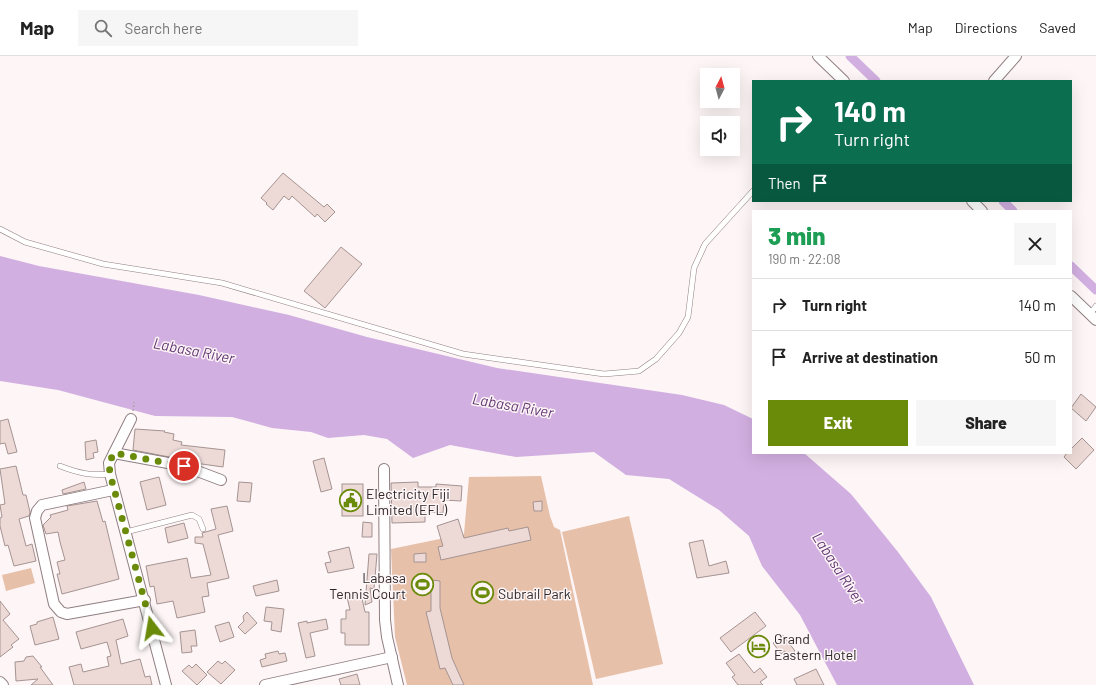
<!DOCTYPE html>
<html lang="en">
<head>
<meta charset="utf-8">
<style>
  :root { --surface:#fff; --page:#f6f6f6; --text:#222; --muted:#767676; --line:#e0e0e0; --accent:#6a8a0a }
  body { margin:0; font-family:Barlow,sans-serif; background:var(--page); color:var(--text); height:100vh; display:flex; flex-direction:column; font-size:15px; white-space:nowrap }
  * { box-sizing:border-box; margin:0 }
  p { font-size:13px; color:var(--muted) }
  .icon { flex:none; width:22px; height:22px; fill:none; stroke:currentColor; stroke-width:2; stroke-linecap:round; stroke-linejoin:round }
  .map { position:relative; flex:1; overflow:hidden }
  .panel { position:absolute; left:752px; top:154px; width:320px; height:244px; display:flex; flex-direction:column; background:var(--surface); border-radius:0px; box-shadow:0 4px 16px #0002 }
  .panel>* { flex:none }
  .guide { position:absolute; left:752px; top:24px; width:320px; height:122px; border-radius:0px; box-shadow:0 4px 16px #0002; background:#0b6e4f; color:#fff; overflow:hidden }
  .needle { width:26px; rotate:6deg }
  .fabs { position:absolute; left:700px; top:12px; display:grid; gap:8px }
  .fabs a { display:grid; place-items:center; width:40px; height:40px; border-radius:0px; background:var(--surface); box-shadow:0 4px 16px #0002; font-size:20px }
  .pin { position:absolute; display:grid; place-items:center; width:34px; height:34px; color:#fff; margin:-17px; border:2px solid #fff; border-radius:50%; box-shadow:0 1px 4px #0007 }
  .me { position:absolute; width:44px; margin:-22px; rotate:346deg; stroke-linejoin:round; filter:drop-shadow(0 0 3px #0008) }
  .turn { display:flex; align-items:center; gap:14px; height:84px; padding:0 16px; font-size:18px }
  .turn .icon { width:52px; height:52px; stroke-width:2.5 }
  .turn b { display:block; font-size:28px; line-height:34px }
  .then { display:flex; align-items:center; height:38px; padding:0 16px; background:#0003; gap:8px; font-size:15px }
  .round { display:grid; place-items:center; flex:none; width:42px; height:42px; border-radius:0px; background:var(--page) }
  .headline { display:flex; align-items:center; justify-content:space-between; height:68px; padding:0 16px }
  h1 { font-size:24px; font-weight:800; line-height:30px; color:#1e9e55 }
  .primary-button { display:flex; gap:8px; margin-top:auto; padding:8px 16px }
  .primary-button a { flex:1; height:46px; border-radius:0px; background:var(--accent); color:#fff; font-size:16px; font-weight:800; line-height:46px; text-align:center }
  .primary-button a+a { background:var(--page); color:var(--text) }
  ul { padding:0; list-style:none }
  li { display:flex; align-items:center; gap:12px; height:52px; padding:0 16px; border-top:1px solid var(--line) }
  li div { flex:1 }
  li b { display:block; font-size:15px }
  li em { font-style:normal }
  header { display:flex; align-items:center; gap:24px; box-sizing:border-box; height:56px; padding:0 20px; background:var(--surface); border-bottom:1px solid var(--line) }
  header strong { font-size:19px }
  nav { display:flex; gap:22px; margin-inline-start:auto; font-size:14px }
  .search { width:280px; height:36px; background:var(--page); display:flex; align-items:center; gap:10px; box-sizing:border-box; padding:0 14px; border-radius:0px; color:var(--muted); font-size:15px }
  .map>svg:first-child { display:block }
  .green { fill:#e7c0a9 }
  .water { fill:#d2afe1 }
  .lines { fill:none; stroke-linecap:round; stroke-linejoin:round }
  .canal { stroke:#d2afe1; stroke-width:9 }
  .building { fill:#eddad7; stroke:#a59391 }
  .lane-casing { stroke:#907f82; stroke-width:6 }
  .street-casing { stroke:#907f82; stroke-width:12 }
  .path { stroke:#aaa3a4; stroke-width:1.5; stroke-dasharray:2 2; stroke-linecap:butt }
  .lane { stroke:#fff; stroke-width:5 }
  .street { stroke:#fff; stroke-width:10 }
  .route { stroke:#6a8a0a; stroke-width:7; stroke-dasharray:0 12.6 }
  .labels { text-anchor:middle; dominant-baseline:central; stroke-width:3; stroke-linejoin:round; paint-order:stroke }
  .poi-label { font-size:14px; fill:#2e2729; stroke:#fdf5f6; text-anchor:start }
  .water-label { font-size:15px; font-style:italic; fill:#633774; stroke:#fdf5f6 }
</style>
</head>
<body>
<header>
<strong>Map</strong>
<div class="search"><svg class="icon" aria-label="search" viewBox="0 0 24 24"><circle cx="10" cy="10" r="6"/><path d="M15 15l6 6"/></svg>Search here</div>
<nav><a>Map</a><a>Directions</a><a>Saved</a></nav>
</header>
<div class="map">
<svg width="1096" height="629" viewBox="0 0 1096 629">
  <rect width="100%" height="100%" fill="#fdf5f6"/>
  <g class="green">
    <path d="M541,420L550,460L554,471L560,474L593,629H407L395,581L391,493L464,478L469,421Z"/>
    <path d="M629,460L663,608L596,623L562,476Z"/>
    <path d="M31,512L35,527L6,535L2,519Z"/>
  </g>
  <path class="water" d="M0,200L39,210L199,239L289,259L367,281L497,312L682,339L724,349L753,363V397H804L851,438L898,496L931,541L974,629H837L800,559L762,510L749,480L719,454L669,423L626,419L594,396L516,401L450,389L413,402L387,383L364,379L328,382L311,376L272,372L232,361L155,360L58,334L0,325Z"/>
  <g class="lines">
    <g class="canal">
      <path d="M850,0L876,25"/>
      <path d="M1003,145L1013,155"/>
      <path d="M1071,210L1096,234"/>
    </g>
  </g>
  <g class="building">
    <path d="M283,117L324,151L327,148L335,156L325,166L317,158L315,161L292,140L289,144L284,140L273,154L266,148L267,147L261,142Z"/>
    <path d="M341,191L362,208L325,252L304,235Z"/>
    <path d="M1081,338L1096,351L1086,365L1071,352Z"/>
    <path d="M8,363L17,396L8,398L5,387L0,388V365Z"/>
    <path d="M135,373L165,375L164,376L174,378L173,384L182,386L181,389L225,394L223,411L195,407L185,404L133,394Z"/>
    <path d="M1082,382L1094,394L1076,413L1064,401L1067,397H1071V393Z"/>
    <path d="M96,384L98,396L93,397L94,402L86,404L85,386Z"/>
    <path d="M324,402L332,433L321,436L313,405Z"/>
    <path d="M16,410L23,439H26L30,456L29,460L19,463L26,490L32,488L36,505L14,510L8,489L5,490L0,470V462L2,461L0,449L5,448L0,413Z"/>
    <path d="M159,421L166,449L147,454L140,426Z"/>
    <path d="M84,426L86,433L63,438L62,434Z"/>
    <path d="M239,426L252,427L250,446L237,445Z"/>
    <path d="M418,426V431H436V428L462,430L461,445L444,444L443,457L430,456L429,450H425V466L392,467L391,427Z"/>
    <rect x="342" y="428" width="21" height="32"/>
    <path d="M97,445L103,466L105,465L119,523L62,538L57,518H60L57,506L65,504L60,486L58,476L46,478L43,469L51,461L50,459L68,454L67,450Z"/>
    <path d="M542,445V455H534L533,446Z"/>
    <path d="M227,450L233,475L218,479L229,522L207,527L209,540L202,541L205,556L177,562L173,545L157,548L154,530L150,531L146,510L187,502L191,522L211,519L203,488L195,487V481H203L202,477L216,473L211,453Z"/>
    <path d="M458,463L464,482L508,472L509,475L528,471L531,484L441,504L438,491L443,490L437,470Z"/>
    <path d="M363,466L372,467V481H362Z"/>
    <path d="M184,467L188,482L168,487L165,472Z"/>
    <path d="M703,484L709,510L726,505L729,517L697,522L689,487Z"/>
    <path d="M349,491L354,512L328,517L325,507L331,506L328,496Z"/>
    <path d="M426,497V506H414V498Z"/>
    <path d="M369,498H377L374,533L370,532L372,546L365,549Z"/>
    <path d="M277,524L279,535L256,540L253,530Z"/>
    <path d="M431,524L440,525V552L452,602L464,629H453L445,612L440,613L426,556L431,555Z"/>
    <path d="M361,538L365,556H369V589H345V577H341V563H346V554H350L347,541Z"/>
    <path d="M0,545L10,558L3,564L19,583L11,589L13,591L0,601Z"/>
    <path d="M266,551L284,553L281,576L271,574L272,566L264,565Z"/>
    <path d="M247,556L257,567L245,578L238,571L244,565L243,560Z"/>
    <path d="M755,556L766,570L731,596L720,582Z"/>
    <path d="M53,561L59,583L35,589L30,570L37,568V566Z"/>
    <path d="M123,563L128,580L116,584L121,608L140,603L145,621L150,620L152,629H74L69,611L81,608L83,616L109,610L107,601L111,600L107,586L81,593L76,576Z"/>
    <path d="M326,563L328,573L310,577L315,600L306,602L298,567L307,565V567Z"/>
    <path d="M229,566L234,581L220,586L215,570Z"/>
    <path d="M195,574L197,590H191L192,596L182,597L180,576Z"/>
    <path d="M783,579L795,595L788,600L785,595L781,598L773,587Z"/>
    <path d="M278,595L279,598L285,597L287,605L262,611L260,604L266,602L265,598Z"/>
    <path d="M739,598L754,617L760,612L767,621L760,626L763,629H738L732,621L735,619L726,607Z"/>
    <path d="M33,600L42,611H40L53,629H31L38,623L16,625L15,606L24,605L26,601Z"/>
    <path d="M218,605L222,608L225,605L235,614L221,628L207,616Z"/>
    <path d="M196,608L207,619L197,629L182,615L189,609L192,612Z"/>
    <path d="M816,613L824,629H797L794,623Z"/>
    <path d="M357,618L360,629H341L339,623Z"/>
  </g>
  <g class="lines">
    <defs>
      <g id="lane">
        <path d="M0,173L25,186L103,208L222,227L463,298L604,318L639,315L656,303L679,277L688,261L694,212L705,188L753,135"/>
        <path d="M1090,258L1096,250"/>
        <path d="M60,410C78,417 91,420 110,418"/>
        <path d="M126,476L192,459L199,463L203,473"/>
      </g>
      <g id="street">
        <path d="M818,0L844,25"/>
        <path d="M994,25L1016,0"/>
        <path d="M972,145L982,155"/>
        <path d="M1071,240L1096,264"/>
        <path d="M131,363L109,407L110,418L166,629"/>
        <path d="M114,397L184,410L221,424"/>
        <path d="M384,413L385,564L387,581L398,629"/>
        <path d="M113,434L42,449L37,455L35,462L54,548L61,556L67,558L145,544"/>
        <path d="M0,626L3,629"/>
        <path d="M265,629L392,601"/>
      </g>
    </defs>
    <use href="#lane" class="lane-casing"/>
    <use href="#street" class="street-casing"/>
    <path class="path" d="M133,355L134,346"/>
    <use href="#lane" class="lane"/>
    <use href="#street" class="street"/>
  </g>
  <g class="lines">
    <path class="route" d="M152,572L110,418L109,407L114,397L184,410"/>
  </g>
  <defs>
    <symbol id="civic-ring" viewBox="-11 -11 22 22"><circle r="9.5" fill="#fdf5f6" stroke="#6a8a0a" stroke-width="1.5"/><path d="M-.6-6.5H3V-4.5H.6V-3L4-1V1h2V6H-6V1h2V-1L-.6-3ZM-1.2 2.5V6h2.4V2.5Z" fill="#6a8a0a"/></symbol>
    <symbol id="stadium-ring" viewBox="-11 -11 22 22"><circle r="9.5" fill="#fdf5f6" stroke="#6a8a0a" stroke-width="1.5"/><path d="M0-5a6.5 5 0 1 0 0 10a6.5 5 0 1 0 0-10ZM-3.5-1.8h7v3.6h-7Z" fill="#6a8a0a"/></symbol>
    <symbol id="hotel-ring" viewBox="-11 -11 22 22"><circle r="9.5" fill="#fdf5f6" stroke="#6a8a0a" stroke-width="1.5"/><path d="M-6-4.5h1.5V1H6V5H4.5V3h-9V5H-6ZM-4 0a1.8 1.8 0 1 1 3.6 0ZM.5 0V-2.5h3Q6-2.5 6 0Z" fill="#6a8a0a"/></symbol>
  </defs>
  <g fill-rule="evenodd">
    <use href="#civic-ring" x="338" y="432" width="25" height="25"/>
    <use href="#stadium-ring" x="410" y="516" width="25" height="25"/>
    <use href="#stadium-ring" x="470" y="524" width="25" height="25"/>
    <use href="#hotel-ring" x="746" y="578" width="25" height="25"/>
  </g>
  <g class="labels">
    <g class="poi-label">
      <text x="366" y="437">Electricity Fiji<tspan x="366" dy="16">Limited (EFL)</tspan></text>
      <text x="406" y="521" text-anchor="end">Labasa<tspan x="406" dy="16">Tennis Court</tspan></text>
      <text x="498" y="537">Subrail Park</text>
      <text x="774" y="582">Grand<tspan x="774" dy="16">Eastern Hotel</tspan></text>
    </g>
    <g class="water-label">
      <text transform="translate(194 294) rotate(11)">Labasa River</text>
      <text transform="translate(513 349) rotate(10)">Labasa River</text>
      <text transform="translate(839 512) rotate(57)">Labasa River</text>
    </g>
  </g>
</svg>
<div class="fabs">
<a><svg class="needle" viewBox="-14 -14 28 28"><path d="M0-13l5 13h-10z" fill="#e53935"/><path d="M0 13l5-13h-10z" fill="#767676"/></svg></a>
<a><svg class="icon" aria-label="sound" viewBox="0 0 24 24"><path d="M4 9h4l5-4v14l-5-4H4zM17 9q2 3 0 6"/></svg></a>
</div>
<div class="pin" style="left:184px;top:410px;background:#d93025"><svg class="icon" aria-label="arrive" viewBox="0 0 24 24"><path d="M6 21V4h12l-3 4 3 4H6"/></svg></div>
<svg class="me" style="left:152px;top:572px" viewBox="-20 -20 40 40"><path d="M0-17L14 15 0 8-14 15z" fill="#6a8a0a" stroke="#fff" stroke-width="4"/></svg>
<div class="guide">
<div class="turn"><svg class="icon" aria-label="right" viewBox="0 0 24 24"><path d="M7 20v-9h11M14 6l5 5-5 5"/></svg><div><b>140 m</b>Turn right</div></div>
<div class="then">Then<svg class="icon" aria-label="arrive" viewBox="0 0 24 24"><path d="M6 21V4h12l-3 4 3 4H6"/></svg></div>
</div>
<section class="panel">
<div class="headline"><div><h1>3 min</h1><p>190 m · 22:08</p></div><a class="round"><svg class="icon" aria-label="close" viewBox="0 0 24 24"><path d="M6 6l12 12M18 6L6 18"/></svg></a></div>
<ul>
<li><svg class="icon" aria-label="right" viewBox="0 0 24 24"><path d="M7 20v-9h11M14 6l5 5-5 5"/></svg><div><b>Turn right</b></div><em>140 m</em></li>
<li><svg class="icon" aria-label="arrive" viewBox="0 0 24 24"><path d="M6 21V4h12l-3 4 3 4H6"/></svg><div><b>Arrive at destination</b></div><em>50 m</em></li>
</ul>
<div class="primary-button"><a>Exit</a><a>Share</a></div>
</section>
</div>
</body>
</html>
